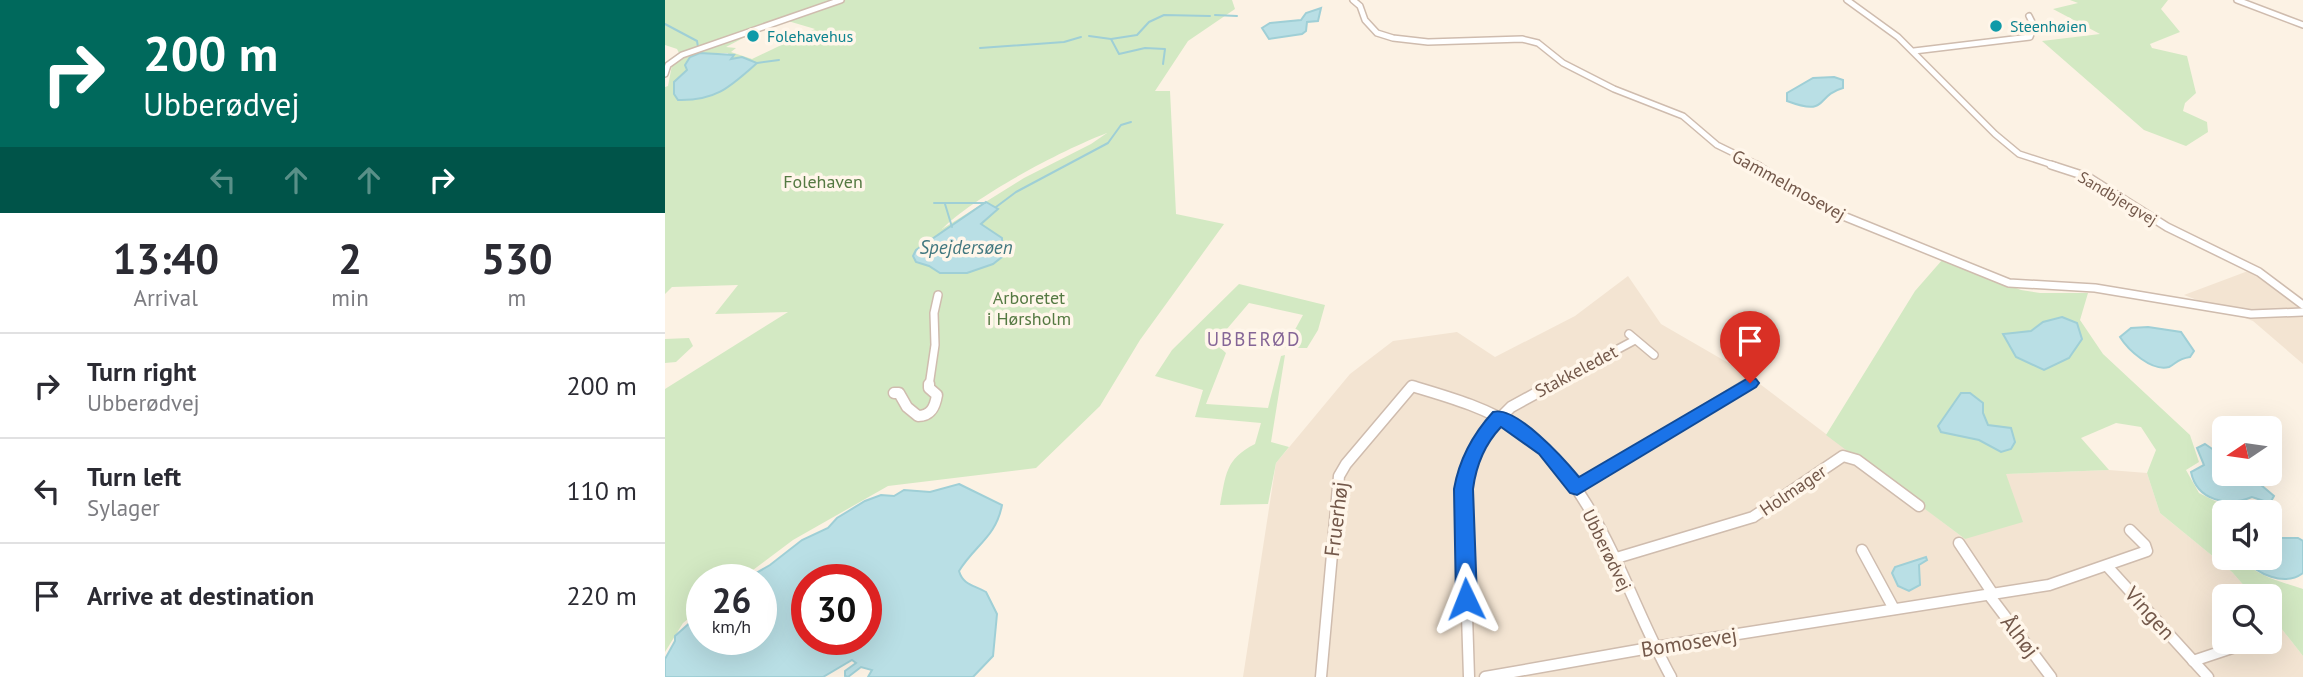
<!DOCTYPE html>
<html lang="en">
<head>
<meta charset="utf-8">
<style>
  :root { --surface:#fff; --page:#f2f2f3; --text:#2b2b33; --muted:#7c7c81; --line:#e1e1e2 }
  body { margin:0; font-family:"PT Sans",sans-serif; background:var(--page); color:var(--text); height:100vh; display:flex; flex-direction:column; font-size:26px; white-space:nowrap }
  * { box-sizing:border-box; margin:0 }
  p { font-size:23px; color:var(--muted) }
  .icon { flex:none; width:38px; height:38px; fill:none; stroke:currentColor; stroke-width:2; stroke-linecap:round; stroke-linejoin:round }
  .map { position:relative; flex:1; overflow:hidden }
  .sheet { display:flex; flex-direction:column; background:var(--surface); width:665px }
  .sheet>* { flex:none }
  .banner { background:#00695c; color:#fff; overflow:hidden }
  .needle { width:46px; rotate:257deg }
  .controls { position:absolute; left:1547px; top:416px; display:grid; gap:14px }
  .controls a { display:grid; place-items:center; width:70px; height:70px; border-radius:10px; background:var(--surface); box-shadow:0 7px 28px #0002; font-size:35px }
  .speed { position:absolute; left:21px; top:564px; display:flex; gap:14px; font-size:35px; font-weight:700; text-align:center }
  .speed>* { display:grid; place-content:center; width:91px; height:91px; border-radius:50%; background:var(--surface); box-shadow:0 7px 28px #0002; line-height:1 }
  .speed small { font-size:18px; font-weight:400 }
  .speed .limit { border:10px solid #d22; background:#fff; color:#111 }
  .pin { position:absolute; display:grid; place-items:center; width:60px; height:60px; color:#fff; margin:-72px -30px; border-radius:50% 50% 50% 0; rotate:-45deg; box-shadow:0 0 7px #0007 }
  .pin .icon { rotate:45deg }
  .me { position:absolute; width:77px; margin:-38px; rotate:358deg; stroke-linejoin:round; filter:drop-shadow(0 0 5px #0008) }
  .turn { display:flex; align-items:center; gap:24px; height:147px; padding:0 28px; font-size:32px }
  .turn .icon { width:91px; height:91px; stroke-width:2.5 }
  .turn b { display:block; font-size:49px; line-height:60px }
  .lanes { display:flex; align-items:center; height:66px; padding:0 28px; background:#0003; justify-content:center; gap:35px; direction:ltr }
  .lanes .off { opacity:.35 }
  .eta { display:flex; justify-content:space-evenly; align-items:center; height:119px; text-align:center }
  .eta b { font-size:42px; font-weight:700; line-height:49px }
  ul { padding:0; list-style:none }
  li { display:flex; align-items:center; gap:21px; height:105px; padding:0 28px; border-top:2px solid var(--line) }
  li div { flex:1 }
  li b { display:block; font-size:26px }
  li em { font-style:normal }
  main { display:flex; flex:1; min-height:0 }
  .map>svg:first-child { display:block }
  .residential { fill:#f3e4d2 }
  .green { fill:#d3e9c3; fill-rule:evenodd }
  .water { fill:#b9dfe5; stroke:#9fcfd6; stroke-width:2; fill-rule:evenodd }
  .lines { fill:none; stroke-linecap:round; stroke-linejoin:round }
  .stream { stroke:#9fcfd6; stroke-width:2 }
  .minor-far2-casing { stroke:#cfbcae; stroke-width:8 }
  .minor-far1-casing { stroke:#cfbcae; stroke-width:10 }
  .minor-casing { stroke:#cfbcae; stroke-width:13 }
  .minor-far2 { stroke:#fff; stroke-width:5 }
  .minor-far1 { stroke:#fff; stroke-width:7 }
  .minor { stroke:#fff; stroke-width:10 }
  .route { fill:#1a73e8; stroke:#114b97; stroke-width:2 }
  .culture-dot { fill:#0f9aa8; stroke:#fff6ea; stroke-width:2.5 }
  .labels { text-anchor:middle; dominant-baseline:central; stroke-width:7; stroke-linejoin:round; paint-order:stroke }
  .far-culture-label { font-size:16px; fill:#0d838f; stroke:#fff6ea; text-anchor:start }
  .far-street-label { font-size:16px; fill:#73584a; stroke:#fff6ea }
  .park-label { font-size:18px; fill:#547942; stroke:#fff6ea }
  .street-label { font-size:18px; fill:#73584a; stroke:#fff6ea }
  .water-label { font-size:19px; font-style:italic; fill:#41777f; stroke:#fff6ea }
  .neighbourhood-label { font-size:19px; letter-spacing:2px; fill:#856697; stroke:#fff6ea }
  .near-street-label { font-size:21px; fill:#73584a; stroke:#fff6ea }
</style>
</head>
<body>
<main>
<section class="sheet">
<div class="banner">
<div class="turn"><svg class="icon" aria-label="right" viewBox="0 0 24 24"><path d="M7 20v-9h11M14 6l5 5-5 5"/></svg><div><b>200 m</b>Ubberødvej</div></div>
<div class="lanes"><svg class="icon off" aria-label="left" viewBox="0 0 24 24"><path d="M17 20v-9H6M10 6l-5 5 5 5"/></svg><svg class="icon off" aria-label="ahead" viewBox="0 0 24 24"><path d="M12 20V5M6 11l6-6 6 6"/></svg><svg class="icon off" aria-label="ahead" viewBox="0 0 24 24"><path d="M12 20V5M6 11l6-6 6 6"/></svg><svg class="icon" aria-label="right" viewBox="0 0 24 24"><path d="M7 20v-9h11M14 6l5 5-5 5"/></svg></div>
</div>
<div class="eta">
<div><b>13:40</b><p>Arrival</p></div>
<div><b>2</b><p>min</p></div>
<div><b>530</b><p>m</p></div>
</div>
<ul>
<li><svg class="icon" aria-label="right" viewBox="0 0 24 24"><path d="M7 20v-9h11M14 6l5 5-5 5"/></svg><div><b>Turn right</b><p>Ubberødvej</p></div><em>200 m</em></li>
<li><svg class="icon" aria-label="left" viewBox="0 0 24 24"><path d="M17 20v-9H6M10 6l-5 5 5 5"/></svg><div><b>Turn left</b><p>Sylager</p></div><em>110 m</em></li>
<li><svg class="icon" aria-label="arrive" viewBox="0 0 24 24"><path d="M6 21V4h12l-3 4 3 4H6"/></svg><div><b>Arrive at destination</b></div><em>220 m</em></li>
</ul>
</section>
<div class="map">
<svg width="1638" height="677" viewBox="0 0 1638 677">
  <rect width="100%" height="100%" fill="#fcf2e4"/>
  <g class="residential">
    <path d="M1583,271L1594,275L1638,310V364L1588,321L1519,295Z"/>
    <path d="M963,276L996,324L1079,372L1300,539L1341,474L1444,470L1482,473L1495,513L1567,572L1589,597H1559V642H1605V614L1638,656V677H578L611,463L685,374L728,341L792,332L830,357L910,316Z"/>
  </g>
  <g class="green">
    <path d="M0,0H567L570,9L523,41L490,91H505L511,214L559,224L475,340L435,406L371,468L223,486L128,540L76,579H37V608L18,623L0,652V389L123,312L50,314L73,285L7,287L0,294V87L3,86L7,65L16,57L12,49L0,45ZM123,21L150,29L87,59L66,52L71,48L61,47L80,37ZM35,53H63L65,59L77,57L91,63L82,73L57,90L9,82L22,70L20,66L25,57ZM442,133L426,144L359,178L277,229C308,197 399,149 442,133Z"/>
    <path d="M1405,0H1503L1496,9L1515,32L1485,44L1487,48L1522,56L1531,93L1520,103L1518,111L1542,122L1543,132L1521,146L1479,130L1377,41L1435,34L1388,9L1413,3Z"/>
    <path d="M1278,259L1356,290L1375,293H1423L1415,320L1438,354L1525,435L1534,462L1521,470L1534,493L1554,503L1559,513V558H1576C1590,576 1617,582 1638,589V656L1605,614V597H1589L1567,572L1495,513L1482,473L1491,450L1476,427L1451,423L1416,438L1444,470L1341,474L1358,522L1300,539L1161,435L1250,291Z"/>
    <path d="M574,284L660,305L653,330L642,348H620L638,315L584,303L550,343L561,353L541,404L603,408L616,356L620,355L606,442L624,447L611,463L603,504L555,505C561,475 560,459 590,444L596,423L530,417L538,390L490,376L507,350Z"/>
    <path d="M24,338L28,346L11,362L0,363V339Z"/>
  </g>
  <g class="water">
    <path d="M656,8L653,21L642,22L641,31L637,34L604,39L597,28L605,23L636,20L641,13Z"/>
    <path d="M35,53L69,55L66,59L77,57L92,63C65,87 51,101 13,100L9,94V82L22,70L20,65L25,57Z"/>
    <path d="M1169,77L1178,80V88C1149,96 1165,117 1122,101V93L1148,78Z"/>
    <path d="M321,202L333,209L316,224L337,238V257L328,264L302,273H275L264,266L251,262L248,256L251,250Z"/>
    <path d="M1397,317L1412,323L1417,339L1404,358L1379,370L1351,357L1338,334L1366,331L1378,322Z"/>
    <path d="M1483,327L1516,332L1529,351L1525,357C1512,359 1512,363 1504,367C1487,372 1463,350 1455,337L1466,328Z"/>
    <path d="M1296,393H1305L1318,403V413L1323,425L1346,428L1350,442L1346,449L1336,452L1314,440L1276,432L1273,426Z"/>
    <path d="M1540,444L1559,457V474H1583L1609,496L1605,503L1587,497C1563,507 1532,501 1526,472L1539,465L1532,448Z"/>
    <path d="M294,484L337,505C331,537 310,545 294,571C298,585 309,585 321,592L332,614L328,656L308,677H203L207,670L196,667L183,677L180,676V671L191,663L187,660L158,677H0V659L10,641V636L37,612V639H96V579H81L105,565L137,540L163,528L172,518L200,501L216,495L229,496L239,490L265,492ZM142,579H201V639H142Z"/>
    <path d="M1605,538H1633L1638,541V573C1619,587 1592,574 1578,558H1605Z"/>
    <path d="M1261,557L1262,560L1254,565L1255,585L1244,591L1233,586L1227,573L1230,567Z"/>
  </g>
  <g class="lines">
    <g class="stream">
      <path d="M550,15L572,16"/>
      <path d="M0,24L32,41L33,47"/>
      <path d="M424,36L446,39L454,54L480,48L500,49L498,64"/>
      <path d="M446,39L472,35L484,22L499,15L545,16"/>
      <path d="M315,48L399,42L416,37"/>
      <path d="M92,63L114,60"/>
      <path d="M269,203H320"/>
      <path d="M280,204L287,227"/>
      <path d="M331,207L351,192L443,143L456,125L466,122"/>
    </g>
    <defs>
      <g id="minor-far2">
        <path d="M688,0L695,6L700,20L712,33L728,38L763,42L857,39L873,43L898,63L949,89L1018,116L1052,145L1095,166"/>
        <path d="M1182,0L1233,37L1330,134L1354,154L1391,166"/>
        <path d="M1572,0L1638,25"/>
        <path d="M1249,51L1365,37L1369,26L1364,16"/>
        <path d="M0,74L3,65L17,55L176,0"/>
      </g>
      <g id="minor-far1">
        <path d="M1091,165L1161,209L1344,283L1430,288L1586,314L1638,312"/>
        <path d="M1386,165L1423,177L1502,227L1594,272L1638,305"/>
        <path d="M964,334L989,355"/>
        <path d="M264,386L270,345L269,313L273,295"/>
        <path d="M884,386L970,340"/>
        <path d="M1080,386L1085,383"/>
      </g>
      <g id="minor">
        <path d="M229,393H234L242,407L253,416C266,416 270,407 272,395L264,388V384"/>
        <path d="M912,488L1083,384"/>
        <path d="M1294,543L1328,594"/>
        <path d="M1197,550L1229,609"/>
        <path d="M948,559L1088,517L1178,456L1192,460L1254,506"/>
        <path d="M1442,566L1543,677"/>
        <path d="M1324,595L1386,677"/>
        <path d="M1528,661L1570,647"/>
        <path d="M656,677L674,476L681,464L747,386C784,397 823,408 855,430C932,482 962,598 1006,677"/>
        <path d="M804,677L798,490L808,454L819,434L846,407L888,384"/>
        <path d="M820,677L990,647L1384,585L1482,551L1480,545L1465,530"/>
      </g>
    </defs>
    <use href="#minor-far2" class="minor-far2-casing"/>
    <use href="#minor-far1" class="minor-far1-casing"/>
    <use href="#minor" class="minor-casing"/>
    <use href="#minor-far2" class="minor-far2"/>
    <use href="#minor-far1" class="minor-far1"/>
    <use href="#minor" class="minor"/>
  </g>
  <path class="route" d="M1085,377L1091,379L1094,383L1091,387L912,495L905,493L874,454L836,427C820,444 811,466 808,489L812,599L809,605L801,608L794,605L791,599L789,489C794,460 808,434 828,412C851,405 900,460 914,477Z"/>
  <g class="culture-dot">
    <circle cx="1331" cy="26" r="7"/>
    <circle cx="88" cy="36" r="7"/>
  </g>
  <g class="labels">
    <g class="far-culture-label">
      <text x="1345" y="26">Steenhøien</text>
      <text x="102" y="36">Folehavehus</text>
    </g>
    <g class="far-street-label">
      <text transform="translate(1453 198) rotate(31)">Sandbjergvej</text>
    </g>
    <g class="park-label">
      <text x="158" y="181">Folehaven</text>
      <text x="364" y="297">Arboretet<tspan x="364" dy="21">i Hørsholm</tspan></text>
    </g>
    <g class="street-label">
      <text transform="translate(1124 185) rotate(29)">Gammelmosevej</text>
      <text transform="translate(911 371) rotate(-28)">Stakkeledet</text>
      <text transform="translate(1128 490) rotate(-34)">Holmager</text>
      <text transform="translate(942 550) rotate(64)">Ubberødvej</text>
    </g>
    <g class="water-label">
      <text x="301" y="247">Spejdersøen</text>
    </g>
    <g class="neighbourhood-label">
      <text x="589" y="339">UBBERØD</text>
    </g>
    <g class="near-street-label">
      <text transform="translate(671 519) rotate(-83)">Fruerhøj</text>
      <text transform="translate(1485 613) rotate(48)">Vingen</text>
      <text transform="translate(1355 636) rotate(52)">Ålhøj</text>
      <text transform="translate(1024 642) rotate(-9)">Bomosevej</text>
    </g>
  </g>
</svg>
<div class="controls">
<a><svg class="needle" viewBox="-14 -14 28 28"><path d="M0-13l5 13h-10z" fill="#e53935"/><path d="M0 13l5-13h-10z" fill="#7c7c81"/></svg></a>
<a><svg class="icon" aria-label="sound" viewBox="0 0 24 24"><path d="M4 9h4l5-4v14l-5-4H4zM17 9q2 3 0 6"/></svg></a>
<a><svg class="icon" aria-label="search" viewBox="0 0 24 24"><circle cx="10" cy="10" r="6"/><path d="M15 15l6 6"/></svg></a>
</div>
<div class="speed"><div>26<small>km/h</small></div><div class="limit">30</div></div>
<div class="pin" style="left:1085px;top:383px;background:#d93025"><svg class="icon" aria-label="arrive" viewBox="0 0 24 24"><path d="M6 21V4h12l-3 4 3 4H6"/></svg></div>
<svg class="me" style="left:801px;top:599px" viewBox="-20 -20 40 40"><path d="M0-17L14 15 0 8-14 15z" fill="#1a73e8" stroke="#fff" stroke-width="4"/></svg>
</div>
</main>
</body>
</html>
